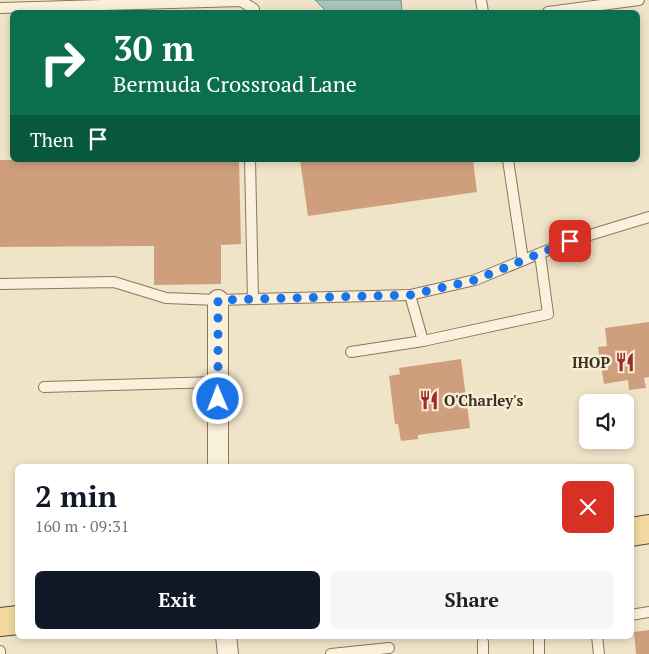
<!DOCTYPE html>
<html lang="en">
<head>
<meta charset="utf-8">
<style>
  :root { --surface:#fff; --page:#f6f6f6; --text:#202124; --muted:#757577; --accent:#111827 }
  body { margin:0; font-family:"PT Serif",serif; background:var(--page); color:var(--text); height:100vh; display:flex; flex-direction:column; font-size:19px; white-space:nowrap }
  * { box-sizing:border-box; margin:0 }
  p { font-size:16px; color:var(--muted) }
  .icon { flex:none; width:28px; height:28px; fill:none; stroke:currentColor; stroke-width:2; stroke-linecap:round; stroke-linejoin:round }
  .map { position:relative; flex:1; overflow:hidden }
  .details { position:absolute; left:15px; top:464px; width:619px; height:175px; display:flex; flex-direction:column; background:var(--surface); border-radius:8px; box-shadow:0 2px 8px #0003 }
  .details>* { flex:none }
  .guide { position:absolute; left:10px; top:10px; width:630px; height:152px; border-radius:8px; box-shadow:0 2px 8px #0003; background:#0b6e4f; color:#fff; overflow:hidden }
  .buttons { position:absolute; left:579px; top:394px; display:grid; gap:10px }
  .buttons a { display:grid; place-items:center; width:55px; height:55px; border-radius:8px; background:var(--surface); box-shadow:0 2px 8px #0003; font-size:25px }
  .pin { position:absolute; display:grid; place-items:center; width:42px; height:42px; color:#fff; margin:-21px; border-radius:10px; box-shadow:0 2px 8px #0006 }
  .me { position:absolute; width:55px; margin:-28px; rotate:359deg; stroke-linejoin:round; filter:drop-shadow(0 0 4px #0008) }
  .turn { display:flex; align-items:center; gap:18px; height:105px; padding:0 20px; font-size:22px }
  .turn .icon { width:65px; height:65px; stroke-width:2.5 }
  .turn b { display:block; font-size:35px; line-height:42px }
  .then { display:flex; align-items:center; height:48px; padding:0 20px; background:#0003; gap:10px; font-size:19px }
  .round { display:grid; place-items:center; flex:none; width:52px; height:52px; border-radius:8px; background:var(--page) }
  .head { display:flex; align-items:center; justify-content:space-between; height:85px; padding:0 20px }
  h1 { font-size:30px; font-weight:700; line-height:38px; color:var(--accent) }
  .button { display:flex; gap:10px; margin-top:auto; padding:10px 20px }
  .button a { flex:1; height:58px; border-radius:8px; background:var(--accent); color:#fff; font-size:20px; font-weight:700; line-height:58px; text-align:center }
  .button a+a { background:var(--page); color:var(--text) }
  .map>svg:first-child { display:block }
  .water { fill:#a9c4bc; stroke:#6f938a }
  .building { fill:#cf9f7d }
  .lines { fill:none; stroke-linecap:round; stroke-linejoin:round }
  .lane-casing { stroke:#8d765c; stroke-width:12 }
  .street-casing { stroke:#8d765c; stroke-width:22 }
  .primary-casing { stroke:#5b4430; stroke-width:30 }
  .lane { stroke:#faf1dc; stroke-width:10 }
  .street { stroke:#faf1dc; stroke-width:20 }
  .primary { stroke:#f3d9a0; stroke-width:28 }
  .route { stroke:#1a73e8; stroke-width:9; stroke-dasharray:0 16.2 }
  .labels { text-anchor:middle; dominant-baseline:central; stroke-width:5; stroke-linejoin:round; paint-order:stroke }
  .poi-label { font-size:15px; font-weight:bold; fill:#3d2e20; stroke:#f7eed8; text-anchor:end }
</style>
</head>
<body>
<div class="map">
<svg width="649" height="654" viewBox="0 0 649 654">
  <rect width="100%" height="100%" fill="#f0e4c8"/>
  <path class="water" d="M315,0H401L402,12H327Z"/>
  <g class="building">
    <path d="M0,160H239L241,244L221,245V284L154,285V246L0,247Z"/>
    <path d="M300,160H473L477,192L308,216Z"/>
    <path d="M649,322V377L644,378L646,388L629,390L628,380L604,384L598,347L607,346L605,328Z"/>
    <path d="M461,359L470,428L418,435V439L401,441L398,424H395L389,376L400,374L399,368Z"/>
    <path d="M649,630V654H636L634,632Z"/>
  </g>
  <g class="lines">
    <defs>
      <g id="lane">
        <path d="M481,0L483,12"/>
        <path d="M0,8L241,1L254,9V12"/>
        <path d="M548,12L639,0"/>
        <path d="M250,160L253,299"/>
        <path d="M508,160L523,260"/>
        <path d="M0,284L114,282L166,298L218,300L410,295L475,280L570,241L649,217"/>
        <path d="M410,295L423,341"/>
        <path d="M351,352L423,341L548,314L540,254"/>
        <path d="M44,387L217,382"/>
        <path d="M631,615L649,612"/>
        <path d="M539,636V654"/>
        <path d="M597,636L599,654"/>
        <path d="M0,651V654"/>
        <path d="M331,654L389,648"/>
        <path d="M483,654V642"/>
      </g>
      <g id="street">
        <path d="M218,300V466"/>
        <path d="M226,636L228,654"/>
      </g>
      <g id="primary">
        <path d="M631,532L649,529"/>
        <path d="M0,622L18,620"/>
      </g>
    </defs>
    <use href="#lane" class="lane-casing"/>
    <use href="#street" class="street-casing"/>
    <use href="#primary" class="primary-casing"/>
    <use href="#lane" class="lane"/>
    <use href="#street" class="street"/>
    <use href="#primary" class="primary"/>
  </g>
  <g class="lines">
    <path class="route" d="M218,399V300L410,295L475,280L570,241"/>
  </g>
  <defs>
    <symbol id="restaurant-bare" viewBox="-9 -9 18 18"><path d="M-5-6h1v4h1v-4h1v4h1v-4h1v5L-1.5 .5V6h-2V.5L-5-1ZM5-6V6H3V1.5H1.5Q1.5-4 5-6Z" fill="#9e2a2b" stroke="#f7eed8" stroke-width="2.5" paint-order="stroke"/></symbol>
  </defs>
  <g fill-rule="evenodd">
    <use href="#restaurant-bare" x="611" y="348" width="28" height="28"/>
    <use href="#restaurant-bare" x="415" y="386" width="28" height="28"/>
  </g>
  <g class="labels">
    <g class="poi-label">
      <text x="610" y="362">IHOP</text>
      <text x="444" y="400" text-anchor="start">O'Charley's</text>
    </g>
  </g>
</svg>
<div class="buttons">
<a><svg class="icon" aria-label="sound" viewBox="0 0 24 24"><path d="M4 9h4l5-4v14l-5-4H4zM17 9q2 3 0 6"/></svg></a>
</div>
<div class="pin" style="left:570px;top:241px;background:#d93025"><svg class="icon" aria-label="arrive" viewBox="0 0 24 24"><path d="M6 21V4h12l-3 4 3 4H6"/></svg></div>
<svg class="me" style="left:218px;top:399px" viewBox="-20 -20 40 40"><circle r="17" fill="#1a73e8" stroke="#fff" stroke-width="3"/><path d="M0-11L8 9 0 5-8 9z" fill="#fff"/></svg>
<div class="guide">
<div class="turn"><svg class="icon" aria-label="right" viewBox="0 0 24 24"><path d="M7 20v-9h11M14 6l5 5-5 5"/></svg><div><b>30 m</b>Bermuda Crossroad Lane</div></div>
<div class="then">Then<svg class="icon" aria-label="arrive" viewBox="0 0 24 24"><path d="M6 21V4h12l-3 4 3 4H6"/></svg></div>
</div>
<section class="details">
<div class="head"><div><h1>2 min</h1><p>160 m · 09:31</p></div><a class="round" style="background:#d93025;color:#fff"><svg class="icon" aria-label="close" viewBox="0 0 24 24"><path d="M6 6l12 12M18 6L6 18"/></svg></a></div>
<div class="button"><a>Exit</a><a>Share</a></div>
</section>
</div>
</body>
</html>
